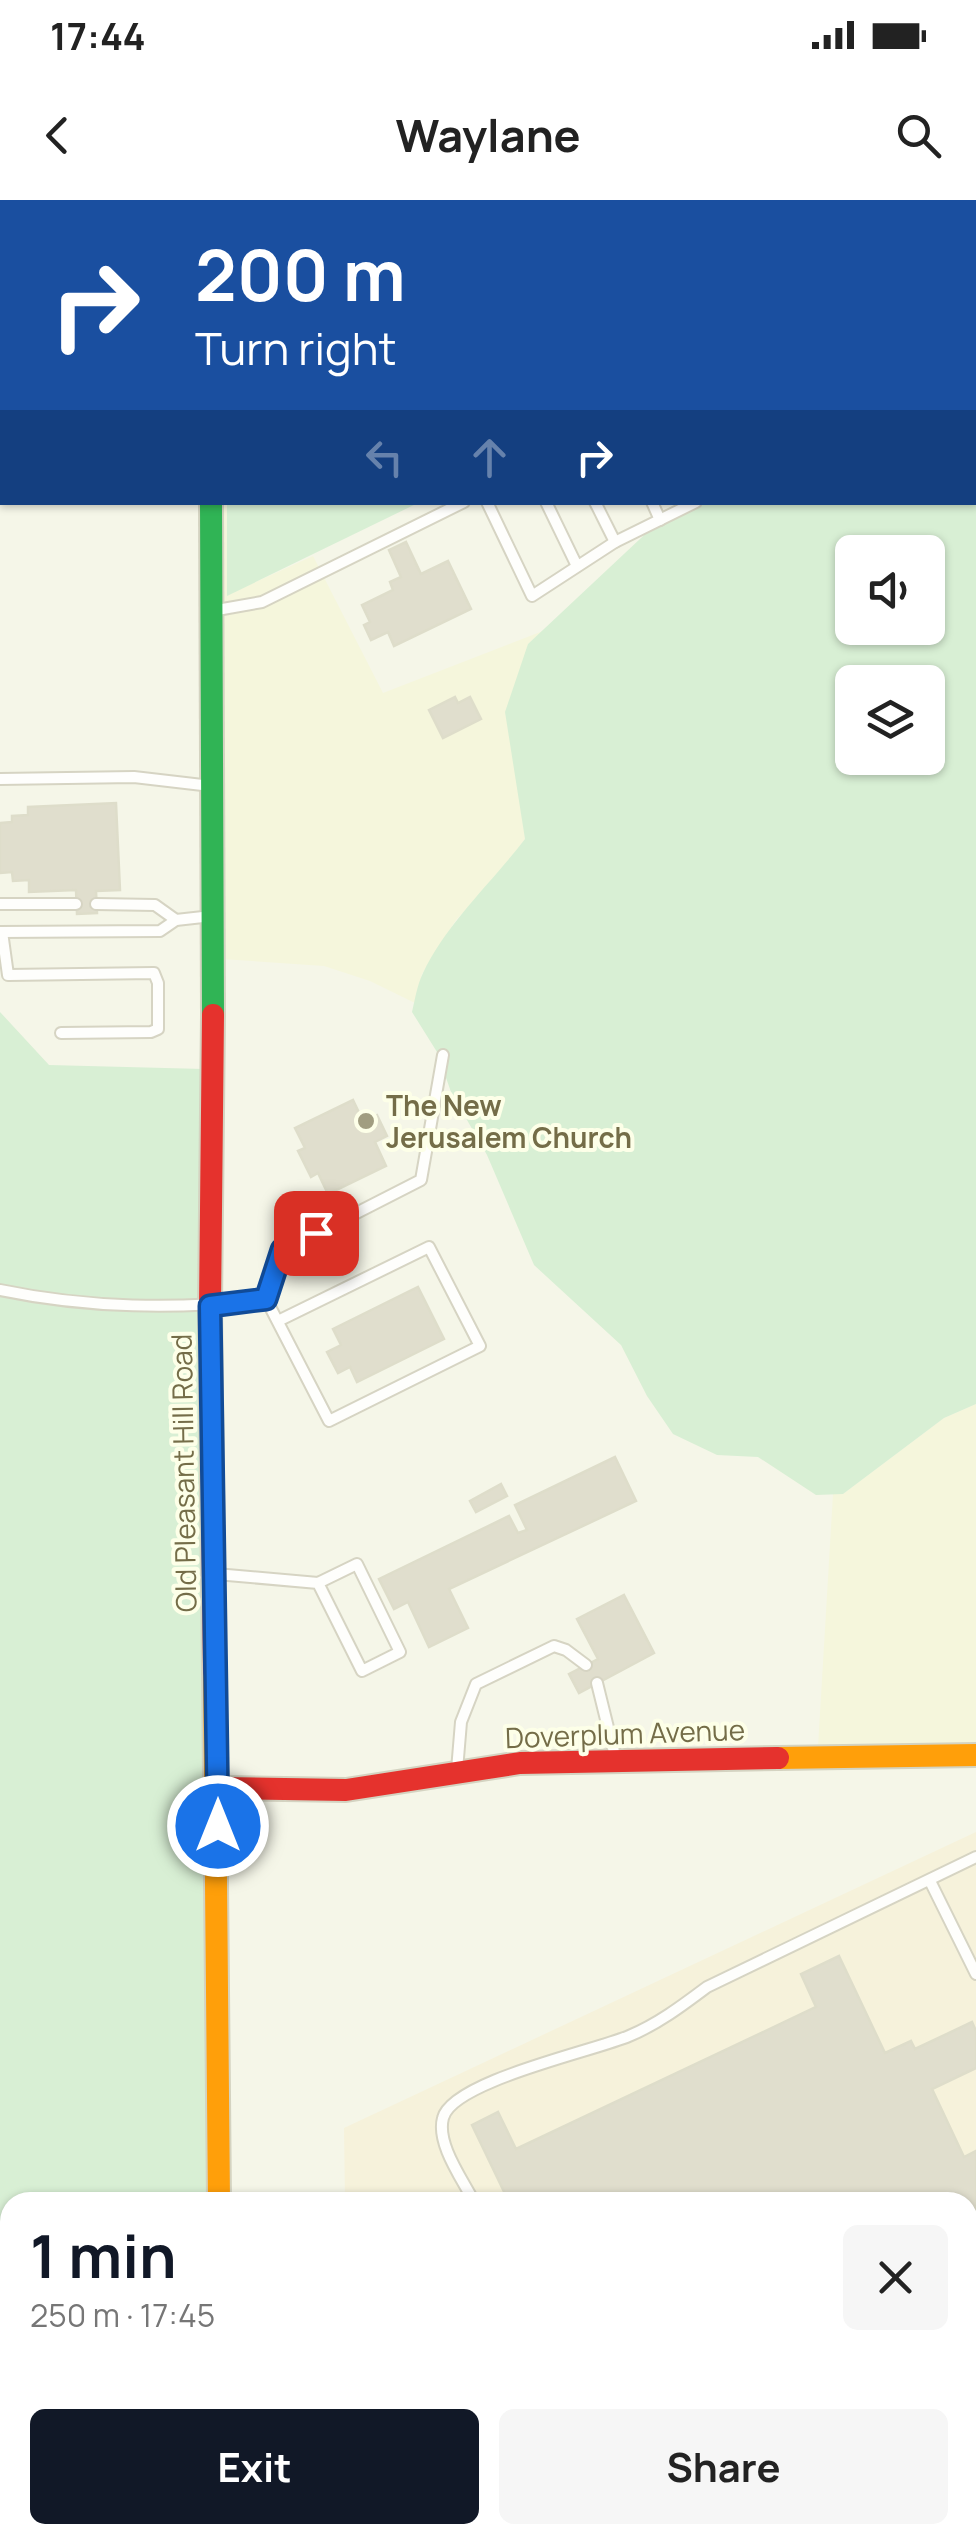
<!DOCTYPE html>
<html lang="en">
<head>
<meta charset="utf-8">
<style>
  :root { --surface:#fff; --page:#f6f6f6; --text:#222; --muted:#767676; --accent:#111827 }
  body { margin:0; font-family:Manrope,sans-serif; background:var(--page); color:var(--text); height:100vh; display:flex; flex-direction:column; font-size:38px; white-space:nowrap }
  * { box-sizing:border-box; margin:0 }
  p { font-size:32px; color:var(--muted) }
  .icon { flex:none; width:55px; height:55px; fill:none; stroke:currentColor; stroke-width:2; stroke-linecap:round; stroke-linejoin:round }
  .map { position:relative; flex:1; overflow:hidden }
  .panel { position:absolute; left:0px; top:1992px; width:978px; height:352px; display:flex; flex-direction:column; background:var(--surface); border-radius:30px 30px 0 0; box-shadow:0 2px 8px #0004 }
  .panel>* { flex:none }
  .top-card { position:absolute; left:0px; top:0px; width:978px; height:305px; box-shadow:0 2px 8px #0004; background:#1a4fa0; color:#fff; overflow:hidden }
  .buttons { position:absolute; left:835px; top:335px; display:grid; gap:20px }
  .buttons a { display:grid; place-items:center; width:110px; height:110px; border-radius:15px; background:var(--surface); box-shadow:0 2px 8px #0004; font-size:50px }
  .pin { position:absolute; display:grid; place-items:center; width:85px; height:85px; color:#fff; margin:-42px; border-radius:20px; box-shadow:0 5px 15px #0006 }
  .me { position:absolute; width:110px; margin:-55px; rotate:0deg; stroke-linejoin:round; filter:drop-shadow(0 0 8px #0008) }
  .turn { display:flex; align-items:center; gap:35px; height:210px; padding:0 30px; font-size:45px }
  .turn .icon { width:130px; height:130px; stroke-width:2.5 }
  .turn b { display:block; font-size:70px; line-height:85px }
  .lanes { display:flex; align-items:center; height:95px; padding:0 30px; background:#0003; justify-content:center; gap:50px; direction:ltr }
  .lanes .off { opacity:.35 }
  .round { display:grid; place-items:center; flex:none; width:105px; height:105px; border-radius:15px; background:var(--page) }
  .headline { display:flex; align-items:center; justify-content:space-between; height:170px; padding:0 30px }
  h1 { font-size:60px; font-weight:700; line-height:75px; color:var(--accent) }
  .button { display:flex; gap:20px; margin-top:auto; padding:20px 30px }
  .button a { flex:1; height:115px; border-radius:15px; background:var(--accent); color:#fff; font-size:40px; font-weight:700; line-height:115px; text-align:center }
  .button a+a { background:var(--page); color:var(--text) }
  .status { display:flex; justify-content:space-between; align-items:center; height:70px; padding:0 50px; background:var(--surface); direction:ltr }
  .status svg { height:28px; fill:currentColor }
  header { display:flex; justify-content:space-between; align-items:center; height:130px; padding:0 30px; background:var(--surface); font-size:45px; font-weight:700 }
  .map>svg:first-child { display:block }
  .residential { fill:#f5f6dc }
  .commercial { fill:#f6f2db }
  .green { fill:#d8efd4; fill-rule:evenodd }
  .building { fill:#e0decd; stroke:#deddca; stroke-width:2.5 }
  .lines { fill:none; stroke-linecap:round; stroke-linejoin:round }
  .lane-casing { stroke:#d6d4c3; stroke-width:14 }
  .fast-casing { stroke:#d4d3c1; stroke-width:26 }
  .slow-casing { stroke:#d4d3c1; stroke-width:26 }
  .jam-casing { stroke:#d4d3c1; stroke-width:26 }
  .lane { stroke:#fefefc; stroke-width:10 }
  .fast { stroke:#30b455; stroke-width:22 }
  .slow { stroke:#ff9f0a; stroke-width:22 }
  .jam { stroke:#e5322d; stroke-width:22 }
  .route-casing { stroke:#114b97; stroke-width:25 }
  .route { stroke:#1a73e8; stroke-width:18 }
  .poi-dot { fill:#a19d80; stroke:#fdffe8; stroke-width:4 }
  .labels { text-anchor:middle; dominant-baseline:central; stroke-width:8; stroke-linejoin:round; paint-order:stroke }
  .poi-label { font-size:28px; font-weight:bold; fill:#746d48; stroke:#fdffe8; text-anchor:start }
  .street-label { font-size:28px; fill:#746d48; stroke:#fdffe8 }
</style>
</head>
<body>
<div class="status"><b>17:44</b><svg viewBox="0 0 49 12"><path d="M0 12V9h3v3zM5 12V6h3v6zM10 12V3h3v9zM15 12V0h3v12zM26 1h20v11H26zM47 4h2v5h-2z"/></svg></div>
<header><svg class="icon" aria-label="back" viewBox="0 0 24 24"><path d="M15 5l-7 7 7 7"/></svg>Waylane<svg class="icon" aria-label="search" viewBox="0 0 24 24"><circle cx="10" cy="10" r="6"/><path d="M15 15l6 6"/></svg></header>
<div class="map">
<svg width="976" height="2343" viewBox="0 0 976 2343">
  <rect width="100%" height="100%" fill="#f5f6e8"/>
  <g class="residential">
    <rect x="9" y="0" width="192" height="2"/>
    <path d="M220,303H227V395L313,356L383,493L543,431L528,444L518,586L525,639L491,684L456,720L422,774L415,803L370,781L324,766L222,759Z"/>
    <path d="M976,1204V1544L818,1547L833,1294H843L944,1218Z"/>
  </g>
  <path class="commercial" d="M976,1632V2343H353V2335H968V2002H345L344,1928Z"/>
  <g class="green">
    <path d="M298,0H976V49L975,2H293Z"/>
    <path d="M976,166V1204L944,1218L843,1294L816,1295L758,1257L717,1255L673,1234L647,1196L621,1145L534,1065L487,955L451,892L437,852L412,812C415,800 417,785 423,773C445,725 493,681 525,639L505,512L528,444L657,323L697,303L975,302ZM852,352H928V428H852ZM852,482H928V558H852Z"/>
    <path d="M227,303V302L418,303L227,396Z"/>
    <path d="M0,812L49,865L204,869L210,2002H10V2335H211V2343H0Z"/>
  </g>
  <g class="building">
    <path d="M406,342L421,374L448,361L471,409L394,446L388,432L371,440L364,425L370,422L362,405L393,390L390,382L401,377L389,350Z"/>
    <path d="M455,497L458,503L470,497L481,519L443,538L429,510Z"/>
    <path d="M116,603L120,690L96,691L97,713L77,714L76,690L29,692V680L13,681L12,672L0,673V623L12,622V616L28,615V607Z"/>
    <path d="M353,900L363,921L377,915L387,936L375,942L386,966L328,994L318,973L311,977L298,951L305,948L295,928Z"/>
    <path d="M418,1087L444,1139L357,1182L350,1167L338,1173L327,1152L341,1145L333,1129Z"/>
    <path d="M615,1257L636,1301L449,1389L468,1428L429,1447L408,1402L394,1409L379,1379L509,1316L518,1333L527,1330L515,1305Z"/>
    <path d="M501,1284L507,1296L476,1312L470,1301Z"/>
    <path d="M624,1395L654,1453L579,1493L569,1474L598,1459L577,1419Z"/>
    <path d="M839,1756L885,1853L911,1841L915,1849L972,1822L976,1831V1868L932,1889L964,1957L976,1951V2031L968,2035V2002H509L472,1925L498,1912L516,1949L816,1807L801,1774Z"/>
    <path d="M81,2335H98L102,2341L85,2343Z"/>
  </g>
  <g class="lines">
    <defs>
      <g id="lane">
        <path d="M397,0L398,2"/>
        <path d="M523,0L525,2"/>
        <path d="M315,2L320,0"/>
        <path d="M595,2L600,0"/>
        <path d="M0,189H2"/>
        <path d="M487,302L532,396L615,342L696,302"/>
        <path d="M546,302L577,366"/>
        <path d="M595,302L615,342"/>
        <path d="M652,302L660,320"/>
        <path d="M217,410L262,402L464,302"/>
        <path d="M0,579L134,577L211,586"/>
        <path d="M0,704H76"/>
        <path d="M96,704L155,705L176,720"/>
        <path d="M0,732L160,731L176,720L212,716"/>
        <path d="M2,732L8,775L154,773L158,783V829L151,832L61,833"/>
        <path d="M0,1090C86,1108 179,1110 266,1099L329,1221L480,1146L429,1047L278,1121"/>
        <path d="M266,1099L282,1051L421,980L443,855"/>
        <path d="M216,1374L318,1383L357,1364L400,1452L362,1471L318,1383"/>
        <path d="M597,1483L616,1560"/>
        <path d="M457,1570L461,1522L476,1484L554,1446L566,1450L586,1465"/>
        <path d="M930,1681L976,1774"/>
        <path d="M474,2002C463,1980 436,1944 443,1918C452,1881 594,1851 629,1836C658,1824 683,1805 707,1787L976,1657"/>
        <path d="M972,2103L976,2112"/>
        <path d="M968,2202L976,2220"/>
        <path d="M968,2319L976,2337"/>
        <path d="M407,2335L411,2343"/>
        <path d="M528,2335L532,2343"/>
        <path d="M588,2335L592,2343"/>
        <path d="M643,2335L647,2343"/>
        <path d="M701,2335L705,2343"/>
        <path d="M758,2335L761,2343"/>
        <path d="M812,2335L816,2343"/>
        <path d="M874,2335L878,2343"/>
        <path d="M920,2335L923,2343"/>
        <path d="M463,2343L483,2335"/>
      </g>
      <g id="fast">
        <path d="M210,0V2"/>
        <path d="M211,302L213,815"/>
      </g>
      <g id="slow">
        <path d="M214,1471L219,2002"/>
        <path d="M778,1558L976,1555"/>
      </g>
      <g id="jam">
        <path d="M213,815L210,1106L214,1471"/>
        <path d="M218,1588L346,1590L520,1563L778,1558"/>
        <path d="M220,2335V2343"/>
      </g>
    </defs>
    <use href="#lane" class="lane-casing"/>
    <use href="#fast" class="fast-casing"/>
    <use href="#slow" class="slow-casing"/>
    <use href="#jam" class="jam-casing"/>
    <use href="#lane" class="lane"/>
    <use href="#fast" class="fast"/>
    <use href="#slow" class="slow"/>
    <use href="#jam" class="jam"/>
  </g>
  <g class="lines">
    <defs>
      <path id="route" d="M218,1626L210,1106L266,1099L282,1050L316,1033"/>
    </defs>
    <use href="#route" class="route-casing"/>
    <use href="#route" class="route"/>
  </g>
  <circle class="poi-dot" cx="366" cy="921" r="10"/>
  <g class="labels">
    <g class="poi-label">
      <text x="386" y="905">The New<tspan x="386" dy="32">Jerusalem Church</tspan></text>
    </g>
    <g class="street-label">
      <text transform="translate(183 1273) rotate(-91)">Old Pleasant Hill Road</text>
      <text transform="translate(625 1533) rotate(-2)">Doverplum Avenue</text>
    </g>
  </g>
</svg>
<div class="buttons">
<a><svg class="icon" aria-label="sound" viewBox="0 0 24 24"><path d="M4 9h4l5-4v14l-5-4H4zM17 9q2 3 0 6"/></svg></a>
<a><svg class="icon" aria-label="layers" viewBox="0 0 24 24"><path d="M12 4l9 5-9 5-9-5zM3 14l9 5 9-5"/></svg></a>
</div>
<div class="pin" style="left:316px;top:1033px;background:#d93025"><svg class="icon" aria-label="arrive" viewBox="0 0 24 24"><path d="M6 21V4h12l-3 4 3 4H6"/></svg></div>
<svg class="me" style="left:218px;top:1626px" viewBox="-20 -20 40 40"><circle r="17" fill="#1a73e8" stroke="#fff" stroke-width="3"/><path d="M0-11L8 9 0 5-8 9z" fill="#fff"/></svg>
<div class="top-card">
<div class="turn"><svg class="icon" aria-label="right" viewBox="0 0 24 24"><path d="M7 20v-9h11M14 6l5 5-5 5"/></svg><div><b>200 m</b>Turn right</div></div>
<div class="lanes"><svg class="icon off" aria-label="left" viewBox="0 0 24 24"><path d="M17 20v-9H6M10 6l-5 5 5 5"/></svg><svg class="icon off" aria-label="ahead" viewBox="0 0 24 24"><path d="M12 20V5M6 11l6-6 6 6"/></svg><svg class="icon" aria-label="right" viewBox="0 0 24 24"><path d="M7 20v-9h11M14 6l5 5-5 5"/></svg></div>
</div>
<section class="panel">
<div class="headline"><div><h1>1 min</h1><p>250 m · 17:45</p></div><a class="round"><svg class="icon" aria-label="close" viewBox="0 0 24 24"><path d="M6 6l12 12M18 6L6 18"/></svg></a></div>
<div class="button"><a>Exit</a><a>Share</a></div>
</section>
</div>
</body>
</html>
